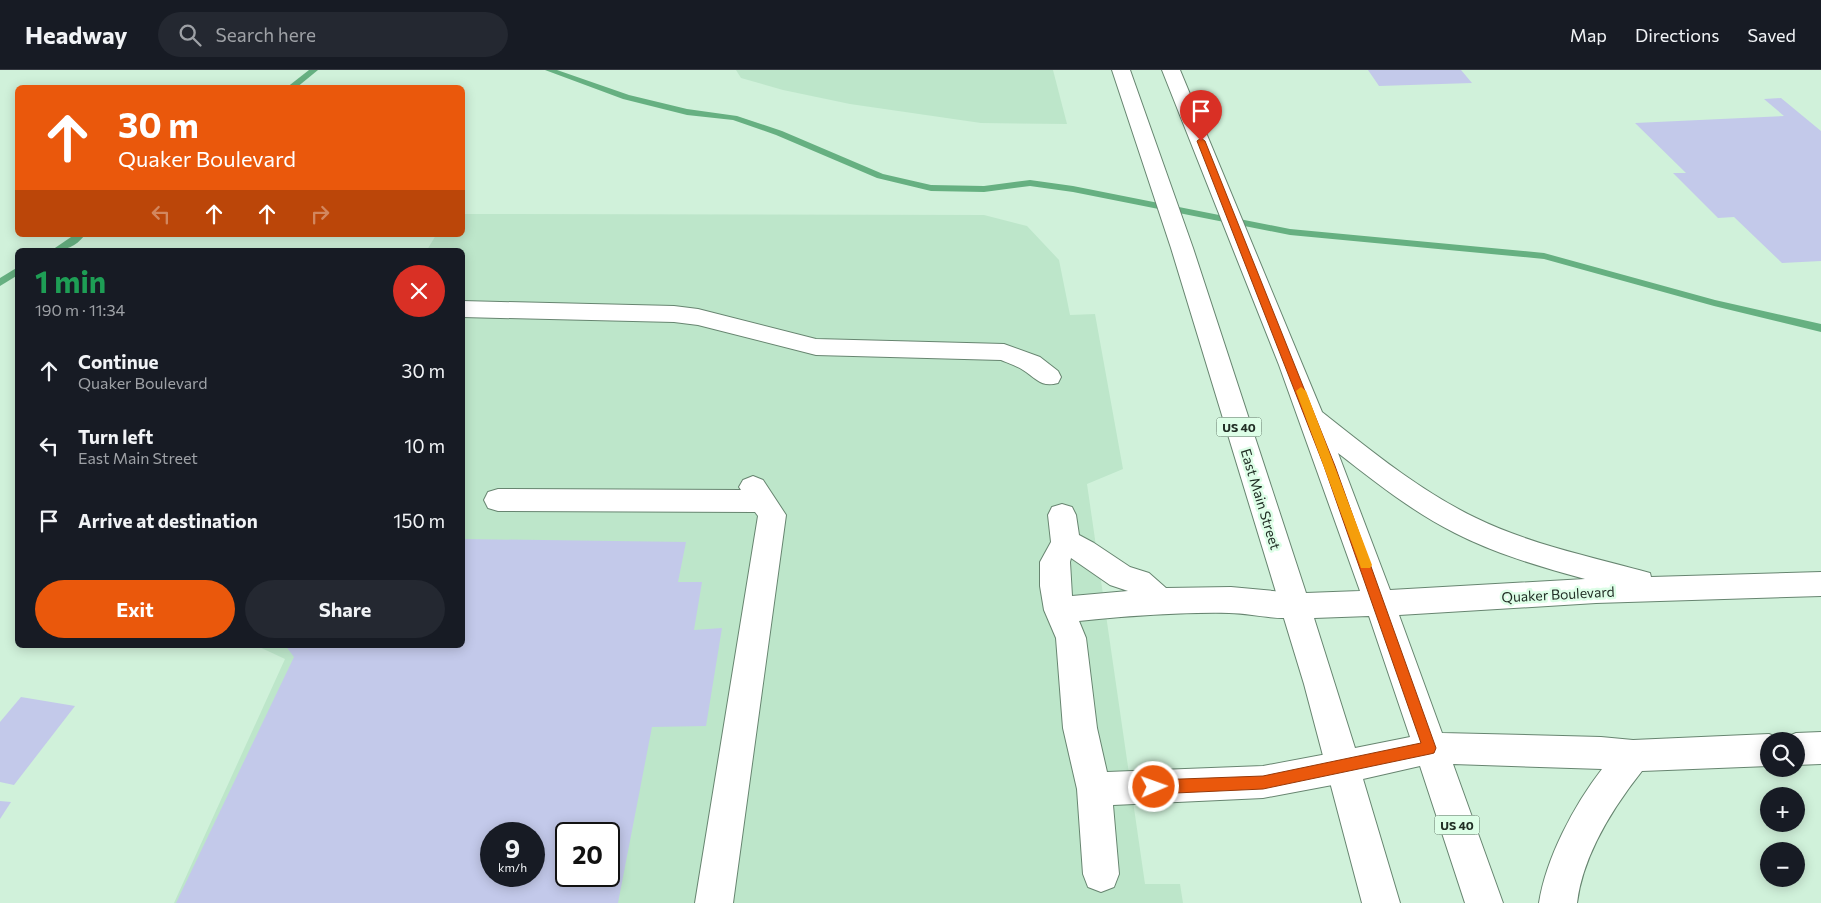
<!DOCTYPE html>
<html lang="en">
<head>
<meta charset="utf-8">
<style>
  :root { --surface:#171b24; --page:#242831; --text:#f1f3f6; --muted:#9ea1a6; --line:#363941; --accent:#ea580c }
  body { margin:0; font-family:Commissioner,sans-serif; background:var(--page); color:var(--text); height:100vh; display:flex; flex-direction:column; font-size:19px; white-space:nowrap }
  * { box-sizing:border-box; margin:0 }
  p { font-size:16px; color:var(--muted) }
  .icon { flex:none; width:28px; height:28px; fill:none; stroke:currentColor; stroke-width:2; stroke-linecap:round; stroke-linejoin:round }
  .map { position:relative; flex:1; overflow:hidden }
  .side { position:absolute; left:15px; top:178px; width:450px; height:400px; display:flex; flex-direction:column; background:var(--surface); border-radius:8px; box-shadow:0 2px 12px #0003 }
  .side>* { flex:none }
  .banner { position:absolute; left:15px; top:15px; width:450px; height:152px; border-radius:8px; box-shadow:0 2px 12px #0003; background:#ea580c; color:#fff; overflow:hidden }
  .tools { position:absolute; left:1760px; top:662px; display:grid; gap:10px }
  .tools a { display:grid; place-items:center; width:45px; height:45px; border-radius:50%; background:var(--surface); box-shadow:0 2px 12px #0003; font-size:25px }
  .speed { position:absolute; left:480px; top:752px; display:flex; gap:10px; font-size:25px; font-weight:700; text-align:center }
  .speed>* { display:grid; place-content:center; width:65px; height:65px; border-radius:50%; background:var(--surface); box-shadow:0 2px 12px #0003; line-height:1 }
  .speed small { font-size:12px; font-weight:400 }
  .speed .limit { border:2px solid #111; border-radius:8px; background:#fff; color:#111 }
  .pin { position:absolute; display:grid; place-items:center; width:42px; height:42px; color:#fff; margin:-51px -21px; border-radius:50% 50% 50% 0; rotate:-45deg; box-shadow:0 0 5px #0007 }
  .pin .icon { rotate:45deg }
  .me { position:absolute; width:55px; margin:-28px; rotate:88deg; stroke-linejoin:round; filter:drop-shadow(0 0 4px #0008) }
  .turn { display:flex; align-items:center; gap:18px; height:105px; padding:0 20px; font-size:22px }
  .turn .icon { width:65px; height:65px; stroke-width:2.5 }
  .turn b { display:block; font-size:35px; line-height:42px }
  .lanes { display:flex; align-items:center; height:48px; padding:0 20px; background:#0003; justify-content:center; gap:25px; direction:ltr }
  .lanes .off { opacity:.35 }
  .round { display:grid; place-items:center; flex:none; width:52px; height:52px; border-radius:26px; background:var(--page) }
  .headline { display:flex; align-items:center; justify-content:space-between; height:85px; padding:0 20px }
  h1 { font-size:30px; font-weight:700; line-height:38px; color:#1e9e55 }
  .primary-button { display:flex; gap:10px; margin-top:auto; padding:10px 20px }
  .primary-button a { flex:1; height:58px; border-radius:30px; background:var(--accent); color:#fff; font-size:20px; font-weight:700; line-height:58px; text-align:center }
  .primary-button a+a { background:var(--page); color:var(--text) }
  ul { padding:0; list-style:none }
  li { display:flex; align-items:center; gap:15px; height:75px; padding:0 20px }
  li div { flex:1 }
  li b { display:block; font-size:19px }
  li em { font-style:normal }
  header { display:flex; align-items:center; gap:30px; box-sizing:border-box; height:70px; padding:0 25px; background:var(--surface); border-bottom:1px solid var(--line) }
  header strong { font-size:24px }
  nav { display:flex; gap:28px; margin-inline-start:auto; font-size:18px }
  .search { width:350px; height:45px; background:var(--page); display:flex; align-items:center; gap:12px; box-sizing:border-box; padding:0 18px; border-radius:28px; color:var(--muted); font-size:19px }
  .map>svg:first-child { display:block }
  .built { fill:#bde6ca; fill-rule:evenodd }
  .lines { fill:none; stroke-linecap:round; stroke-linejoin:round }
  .stream { fill:#66b081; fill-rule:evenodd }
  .building { fill:#c3c9ea; fill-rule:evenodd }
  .minor-casing { stroke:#678570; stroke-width:2 }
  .major-casing { stroke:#678570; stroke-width:2 }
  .minor { fill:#fff; fill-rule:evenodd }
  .major { fill:#fff; fill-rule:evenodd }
  .route { fill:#ea580c; stroke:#983908 }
  .slow { fill:#f59e0b }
  .labels { text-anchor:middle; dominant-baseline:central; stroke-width:5; stroke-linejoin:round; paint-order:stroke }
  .shield { fill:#ddfee7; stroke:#596c5f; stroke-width:1 }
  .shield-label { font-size:12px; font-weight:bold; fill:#212e25 }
  .street-label { font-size:14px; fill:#212e25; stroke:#ddfee7 }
</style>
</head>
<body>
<header>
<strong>Headway</strong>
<div class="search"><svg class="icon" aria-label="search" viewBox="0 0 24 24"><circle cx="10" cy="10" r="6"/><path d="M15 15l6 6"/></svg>Search here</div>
<nav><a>Map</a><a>Directions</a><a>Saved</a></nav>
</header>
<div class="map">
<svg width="1821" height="833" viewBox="0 0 1821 833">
  <rect width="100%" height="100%" fill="#d0f1da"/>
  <g class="built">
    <path d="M736,0H1053L1067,54L981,53L850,34L783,20L741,8Z"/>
    <path d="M463,144L984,145L1027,156L1059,190L1070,245L1095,244L1123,399L1087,414L1145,814H1180L1183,833H174L285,589L255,575H462V180H427L436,165H462ZM491,764H534V806H491ZM566,764H609V806H566Z"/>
  </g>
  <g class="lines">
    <g class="stream">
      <path d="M309,0H318L296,18H286Z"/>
      <path d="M545,0H557L629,25L687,39L737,46L782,61L883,104L931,115L984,116L1030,110L1073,116L1290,159L1544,183L1715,230L1821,254V262L1714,236L1544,189L1290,165L1073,122L1030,116L984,122L931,121L877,108L776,65L733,50L687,45L623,29Z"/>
      <path d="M74,165H85C75,177 67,180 52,180Z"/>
      <path d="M18,197V205L0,216V208Z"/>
    </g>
  </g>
  <g class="building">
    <path d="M1368,0H1461L1472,13L1379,16Z"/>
    <path d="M1781,28L1821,61V191L1782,193L1734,147L1718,148L1673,103H1686L1635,53L1784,46L1764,29Z"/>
    <path d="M462,469L686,472L678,512H702L694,560L722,558L706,656L652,657L618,833H176L294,587L285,575H462ZM491,764H534V806H491ZM566,764H609V806H566Z"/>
    <path d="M21,627L75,636L14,715L0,712V652Z"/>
    <path d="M0,731L11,732L0,749Z"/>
  </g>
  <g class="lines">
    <defs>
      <g id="minor">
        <path d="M462,231L674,236L698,239L816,269L1004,274L1040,287L1058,301L1061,307L1058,313C1041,318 1036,308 1023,300C1017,296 1008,293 1001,290L816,285L698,255L674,252L462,247Z"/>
        <path d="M753,406L763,410L786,445L733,833H695L758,446L755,442L498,441L488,438L484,430L488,422L498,419L741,420L739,417L743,410Z"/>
        <path d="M1062,434L1072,437L1076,445L1079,465L1094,473L1130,497L1149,503L1166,518L1231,517L1295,523L1306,527L1310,536L1306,545C1282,553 1254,543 1229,543C1179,542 1129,546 1079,551L1086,568L1097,658L1107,702L1263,696L1343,681L1355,686L1360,697L1355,708L1343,713L1263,728L1113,735L1119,804L1114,817L1101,822L1088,817L1083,804L1077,719L1063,658L1056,568L1044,540L1040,516V492L1051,472L1048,445L1052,437ZM1071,488L1110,515L1128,521L1072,526L1070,492Z"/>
      </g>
      <g id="major">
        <path d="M1112,0H1130L1193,178L1306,523L1360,521L1279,295L1162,0H1180L1322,342C1370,380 1420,421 1476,448C1527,473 1584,485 1639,500L1650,503L1651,507L1821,502V526L1596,533L1399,545L1442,663L1601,667L1633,670L1769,664L1781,669L1782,671H1769V696L1642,701C1612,739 1583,785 1577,833H1539C1546,788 1574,735 1602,699L1453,694L1503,833H1465L1420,696L1363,709L1400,833H1362L1304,614L1171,178ZM1338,383C1375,412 1413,442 1455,463C1496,484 1541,497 1585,509L1390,520ZM1369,546L1410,667L1355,678L1314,548Z"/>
        <path d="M1821,662V694L1796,695V671H1783L1784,668L1796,663Z"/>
      </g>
    </defs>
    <use href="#minor" class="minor-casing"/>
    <use href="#major" class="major-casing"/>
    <use href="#minor" class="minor"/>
    <use href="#major" class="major"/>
  </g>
  <path class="route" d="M1201,68L1205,71L1335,396L1436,678L1434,683L1430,684L1263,719L1154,724L1149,722L1147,717L1149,712L1154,710L1263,706L1421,673L1324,396L1197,71Z"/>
  <path class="slow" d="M1301,317L1306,321L1372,495L1370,498H1361L1360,495L1296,321Z"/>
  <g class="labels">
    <g class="shield">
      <rect x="1216.5" y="347.5" width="45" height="19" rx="4"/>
      <rect x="1434.5" y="745.5" width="45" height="19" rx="4"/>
    </g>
    <g class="shield-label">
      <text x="1239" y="357">US 40</text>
      <text x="1457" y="755">US 40</text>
    </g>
    <g class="street-label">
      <text transform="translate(1261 429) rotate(73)">East Main Street</text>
      <text transform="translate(1558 524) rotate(-3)">Quaker Boulevard</text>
    </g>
  </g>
</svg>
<div class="tools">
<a><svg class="icon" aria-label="search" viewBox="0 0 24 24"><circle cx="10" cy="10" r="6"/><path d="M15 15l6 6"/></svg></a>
<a>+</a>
<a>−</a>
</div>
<div class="speed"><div>9<small>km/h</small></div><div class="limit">20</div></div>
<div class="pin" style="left:1201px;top:71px;background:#d93025"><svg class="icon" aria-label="arrive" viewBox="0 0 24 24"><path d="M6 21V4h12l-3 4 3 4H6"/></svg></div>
<svg class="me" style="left:1154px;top:717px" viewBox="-20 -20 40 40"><circle r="17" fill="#ea580c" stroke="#fff" stroke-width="3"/><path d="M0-11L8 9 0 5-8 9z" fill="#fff"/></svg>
<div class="banner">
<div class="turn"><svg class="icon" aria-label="ahead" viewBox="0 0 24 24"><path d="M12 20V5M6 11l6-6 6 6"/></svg><div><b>30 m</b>Quaker Boulevard</div></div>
<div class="lanes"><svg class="icon off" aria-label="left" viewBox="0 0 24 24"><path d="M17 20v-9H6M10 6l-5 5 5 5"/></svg><svg class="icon" aria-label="ahead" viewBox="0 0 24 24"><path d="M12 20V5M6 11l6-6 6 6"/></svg><svg class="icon" aria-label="ahead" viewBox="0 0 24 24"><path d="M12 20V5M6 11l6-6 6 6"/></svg><svg class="icon off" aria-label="right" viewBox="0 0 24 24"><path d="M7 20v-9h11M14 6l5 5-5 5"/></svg></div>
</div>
<section class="side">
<div class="headline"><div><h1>1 min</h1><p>190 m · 11:34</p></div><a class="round" style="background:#d93025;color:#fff"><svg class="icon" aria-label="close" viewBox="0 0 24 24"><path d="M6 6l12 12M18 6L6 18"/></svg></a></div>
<ul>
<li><svg class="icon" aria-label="ahead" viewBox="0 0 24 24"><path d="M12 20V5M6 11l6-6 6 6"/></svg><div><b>Continue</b><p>Quaker Boulevard</p></div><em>30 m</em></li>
<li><svg class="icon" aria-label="left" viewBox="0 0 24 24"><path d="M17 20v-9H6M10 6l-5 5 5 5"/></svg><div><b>Turn left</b><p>East Main Street</p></div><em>10 m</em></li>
<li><svg class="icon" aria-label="arrive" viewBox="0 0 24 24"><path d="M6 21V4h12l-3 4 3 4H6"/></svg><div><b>Arrive at destination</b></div><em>150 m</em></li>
</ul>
<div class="primary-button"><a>Exit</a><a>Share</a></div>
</section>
</div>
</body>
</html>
